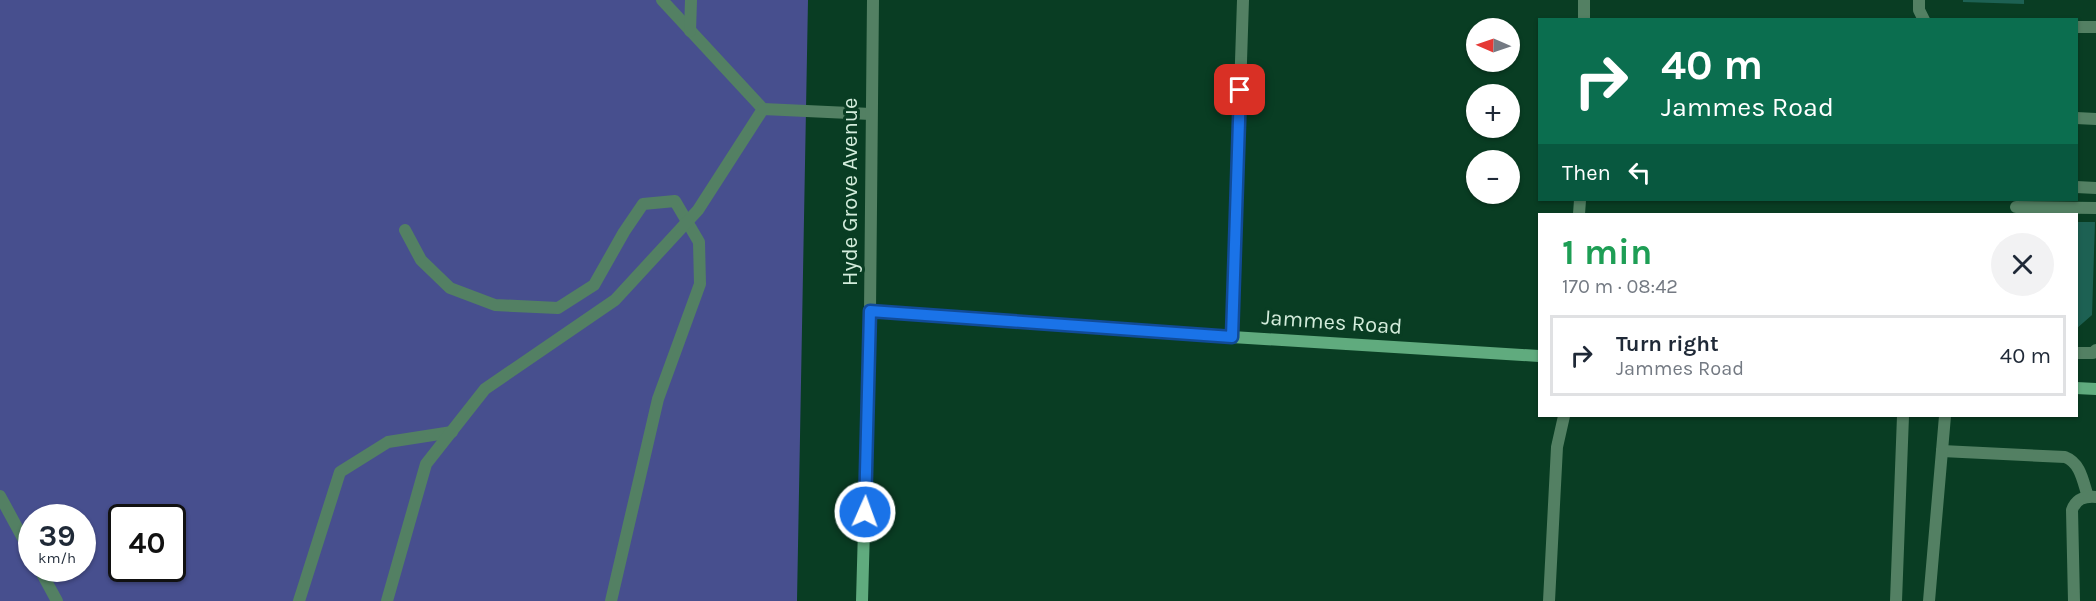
<!DOCTYPE html>
<html lang="en">
<head>
<meta charset="utf-8">
<style>
  :root { --surface:#fff; --page:#f2f2f3; --text:#1f2937; --muted:#747a83; --line:#e0e1e3 }
  body { margin:0; font-family:Karla,sans-serif; background:var(--page); color:var(--text); height:100vh; display:flex; flex-direction:column; font-size:22px; white-space:nowrap }
  * { box-sizing:border-box; margin:0 }
  p { font-size:20px; color:var(--muted) }
  .icon { flex:none; width:33px; height:33px; fill:none; stroke:currentColor; stroke-width:2; stroke-linecap:round; stroke-linejoin:round }
  .map { position:relative; flex:1; overflow:hidden }
  .sheet { position:absolute; left:1538px; top:213px; width:540px; height:204px; display:flex; flex-direction:column; background:var(--surface); border-radius:0px; box-shadow:0 2px 4px #0004 }
  .sheet>* { flex:none }
  .guide { position:absolute; left:1538px; top:18px; width:540px; height:183px; border-radius:0px; box-shadow:0 2px 4px #0004; background:#0b6e4f; color:#fff; overflow:hidden }
  .needle { width:39px; rotate:272deg }
  .fabs { position:absolute; left:1466px; top:18px; display:grid; gap:12px }
  .fabs a { display:grid; place-items:center; width:54px; height:54px; border-radius:50%; background:var(--surface); box-shadow:0 2px 4px #0004; font-size:30px }
  .speed { position:absolute; left:18px; top:504px; display:flex; gap:12px; font-size:30px; font-weight:700; text-align:center }
  .speed>* { display:grid; place-content:center; width:78px; height:78px; border-radius:50%; background:var(--surface); box-shadow:0 2px 4px #0004; line-height:1 }
  .speed small { font-size:15px; font-weight:400 }
  .speed .limit { border:3px solid #111; border-radius:9px; background:#fff; color:#111 }
  .pin { position:absolute; display:grid; place-items:center; width:51px; height:51px; color:#fff; margin:-26px; border-radius:12px; box-shadow:0 3px 9px #0006 }
  .me { position:absolute; width:66px; margin:-33px; rotate:2deg; stroke-linejoin:round; filter:drop-shadow(0 0 4px #0008) }
  .turn { display:flex; align-items:center; gap:21px; height:126px; padding:0 24px; font-size:27px }
  .turn .icon { width:78px; height:78px; stroke-width:2.5 }
  .turn b { display:block; font-size:42px; line-height:51px }
  .then { display:flex; align-items:center; height:57px; padding:0 24px; background:#0003; gap:12px; font-size:22px }
  .round { display:grid; place-items:center; flex:none; width:63px; height:63px; border-radius:32px; background:var(--page) }
  .summary { display:flex; align-items:center; justify-content:space-between; height:102px; padding:0 24px }
  h1 { font-size:36px; font-weight:700; line-height:45px; color:#1e9e55 }
  ul { padding:0; list-style:none }
  li { display:flex; align-items:center; gap:18px; height:81px; margin:0 12px 9px; padding:0 12px; border:3px solid var(--line); border-radius:0px }
  li div { flex:1 }
  li b { display:block; font-size:22px }
  li em { font-style:normal }
  .map>svg:first-child { display:block }
  .green { fill:#474f8e; fill-rule:evenodd }
  .building { fill:#1d6153 }
  .lines { fill:none; stroke-linecap:round; stroke-linejoin:round }
  .lane { stroke:#538063; stroke-width:12 }
  .street { stroke:#538063; stroke-width:12 }
  .secondary { stroke:#60ab7e; stroke-width:12 }
  .route-casing { stroke:#114b97; stroke-width:15 }
  .route { stroke:#1a73e8; stroke-width:10 }
  .labels { text-anchor:middle; dominant-baseline:central; stroke-width:6; stroke-linejoin:round; paint-order:stroke }
  .street-label { font-size:22px; fill:#d3ecdb; stroke:#093d23 }
</style>
</head>
<body>
<div class="map">
<svg width="2096" height="601" viewBox="0 0 2096 601">
  <rect width="100%" height="100%" fill="#093d23"/>
  <path class="green" d="M0,0H808L797,601H0ZM32,518H82V568H32ZM122,518H172V568H122Z"/>
  <g class="building">
    <path d="M1963,0H2024V4L1963,2Z"/>
    <path d="M2076,222H2095L2092,315L2076,329Z"/>
  </g>
  <g class="lines">
    <g class="lane">
      <path d="M662,0L763,109"/>
      <path d="M1919,0V10L1924,20"/>
      <path d="M2076,27H2096"/>
      <path d="M690,31L691,0"/>
      <path d="M2076,118L2096,119"/>
      <path d="M2076,187L2096,188"/>
      <path d="M2016,207L2096,208"/>
      <path d="M405,230L421,260L450,288L495,305L558,308L594,285L624,232L643,204L675,201L699,242L700,284L658,399L611,601"/>
      <path d="M2076,353H2093L2096,350"/>
      <path d="M1942,451L2065,457C2081,463 2083,482 2088,497"/>
      <path d="M0,496L32,555"/>
      <path d="M39,568L57,601"/>
      <path d="M299,601L340,472L388,442L452,432"/>
      <path d="M387,601L426,464L485,389L615,300L698,210L763,109L871,114"/>
      <path d="M1929,601L1945,416"/>
      <path d="M2074,601L2072,510C2076,499 2084,496 2096,497"/>
    </g>
    <g class="street">
      <path d="M1584,20V0"/>
      <path d="M1579,214L1580,200"/>
      <path d="M870,311L873,0"/>
      <path d="M1232,337L1243,0"/>
      <path d="M1549,601L1557,447L1564,416"/>
      <path d="M1896,601L1903,416"/>
    </g>
    <g class="secondary">
      <path d="M2076,388L2096,389"/>
      <path d="M862,601L870,311L1232,337L1539,356"/>
    </g>
  </g>
  <g class="lines">
    <defs>
      <path id="route" d="M865,512L870,311L1232,337L1240,90"/>
    </defs>
    <use href="#route" class="route-casing"/>
    <use href="#route" class="route"/>
  </g>
  <g class="labels">
    <g class="street-label">
      <text transform="translate(850 192) rotate(-90)">Hyde Grove Avenue</text>
      <text transform="translate(1332 322) rotate(4)">Jammes Road</text>
    </g>
  </g>
</svg>
<div class="fabs">
<a><svg class="needle" viewBox="-14 -14 28 28"><path d="M0-13l5 13h-10z" fill="#e53935"/><path d="M0 13l5-13h-10z" fill="#747a83"/></svg></a>
<a>+</a>
<a>−</a>
</div>
<div class="speed"><div>39<small>km/h</small></div><div class="limit">40</div></div>
<div class="pin" style="left:1240px;top:90px;background:#d93025"><svg class="icon" aria-label="arrive" viewBox="0 0 24 24"><path d="M6 21V4h12l-3 4 3 4H6"/></svg></div>
<svg class="me" style="left:865px;top:512px" viewBox="-20 -20 40 40"><circle r="17" fill="#1a73e8" stroke="#fff" stroke-width="3"/><path d="M0-11L8 9 0 5-8 9z" fill="#fff"/></svg>
<div class="guide">
<div class="turn"><svg class="icon" aria-label="right" viewBox="0 0 24 24"><path d="M7 20v-9h11M14 6l5 5-5 5"/></svg><div><b>40 m</b>Jammes Road</div></div>
<div class="then">Then<svg class="icon" aria-label="left" viewBox="0 0 24 24"><path d="M17 20v-9H6M10 6l-5 5 5 5"/></svg></div>
</div>
<section class="sheet">
<div class="summary"><div><h1>1 min</h1><p>170 m · 08:42</p></div><a class="round"><svg class="icon" aria-label="close" viewBox="0 0 24 24"><path d="M6 6l12 12M18 6L6 18"/></svg></a></div>
<ul>
<li><svg class="icon" aria-label="right" viewBox="0 0 24 24"><path d="M7 20v-9h11M14 6l5 5-5 5"/></svg><div><b>Turn right</b><p>Jammes Road</p></div><em>40 m</em></li>
</ul>
</section>
</div>
</body>
</html>
